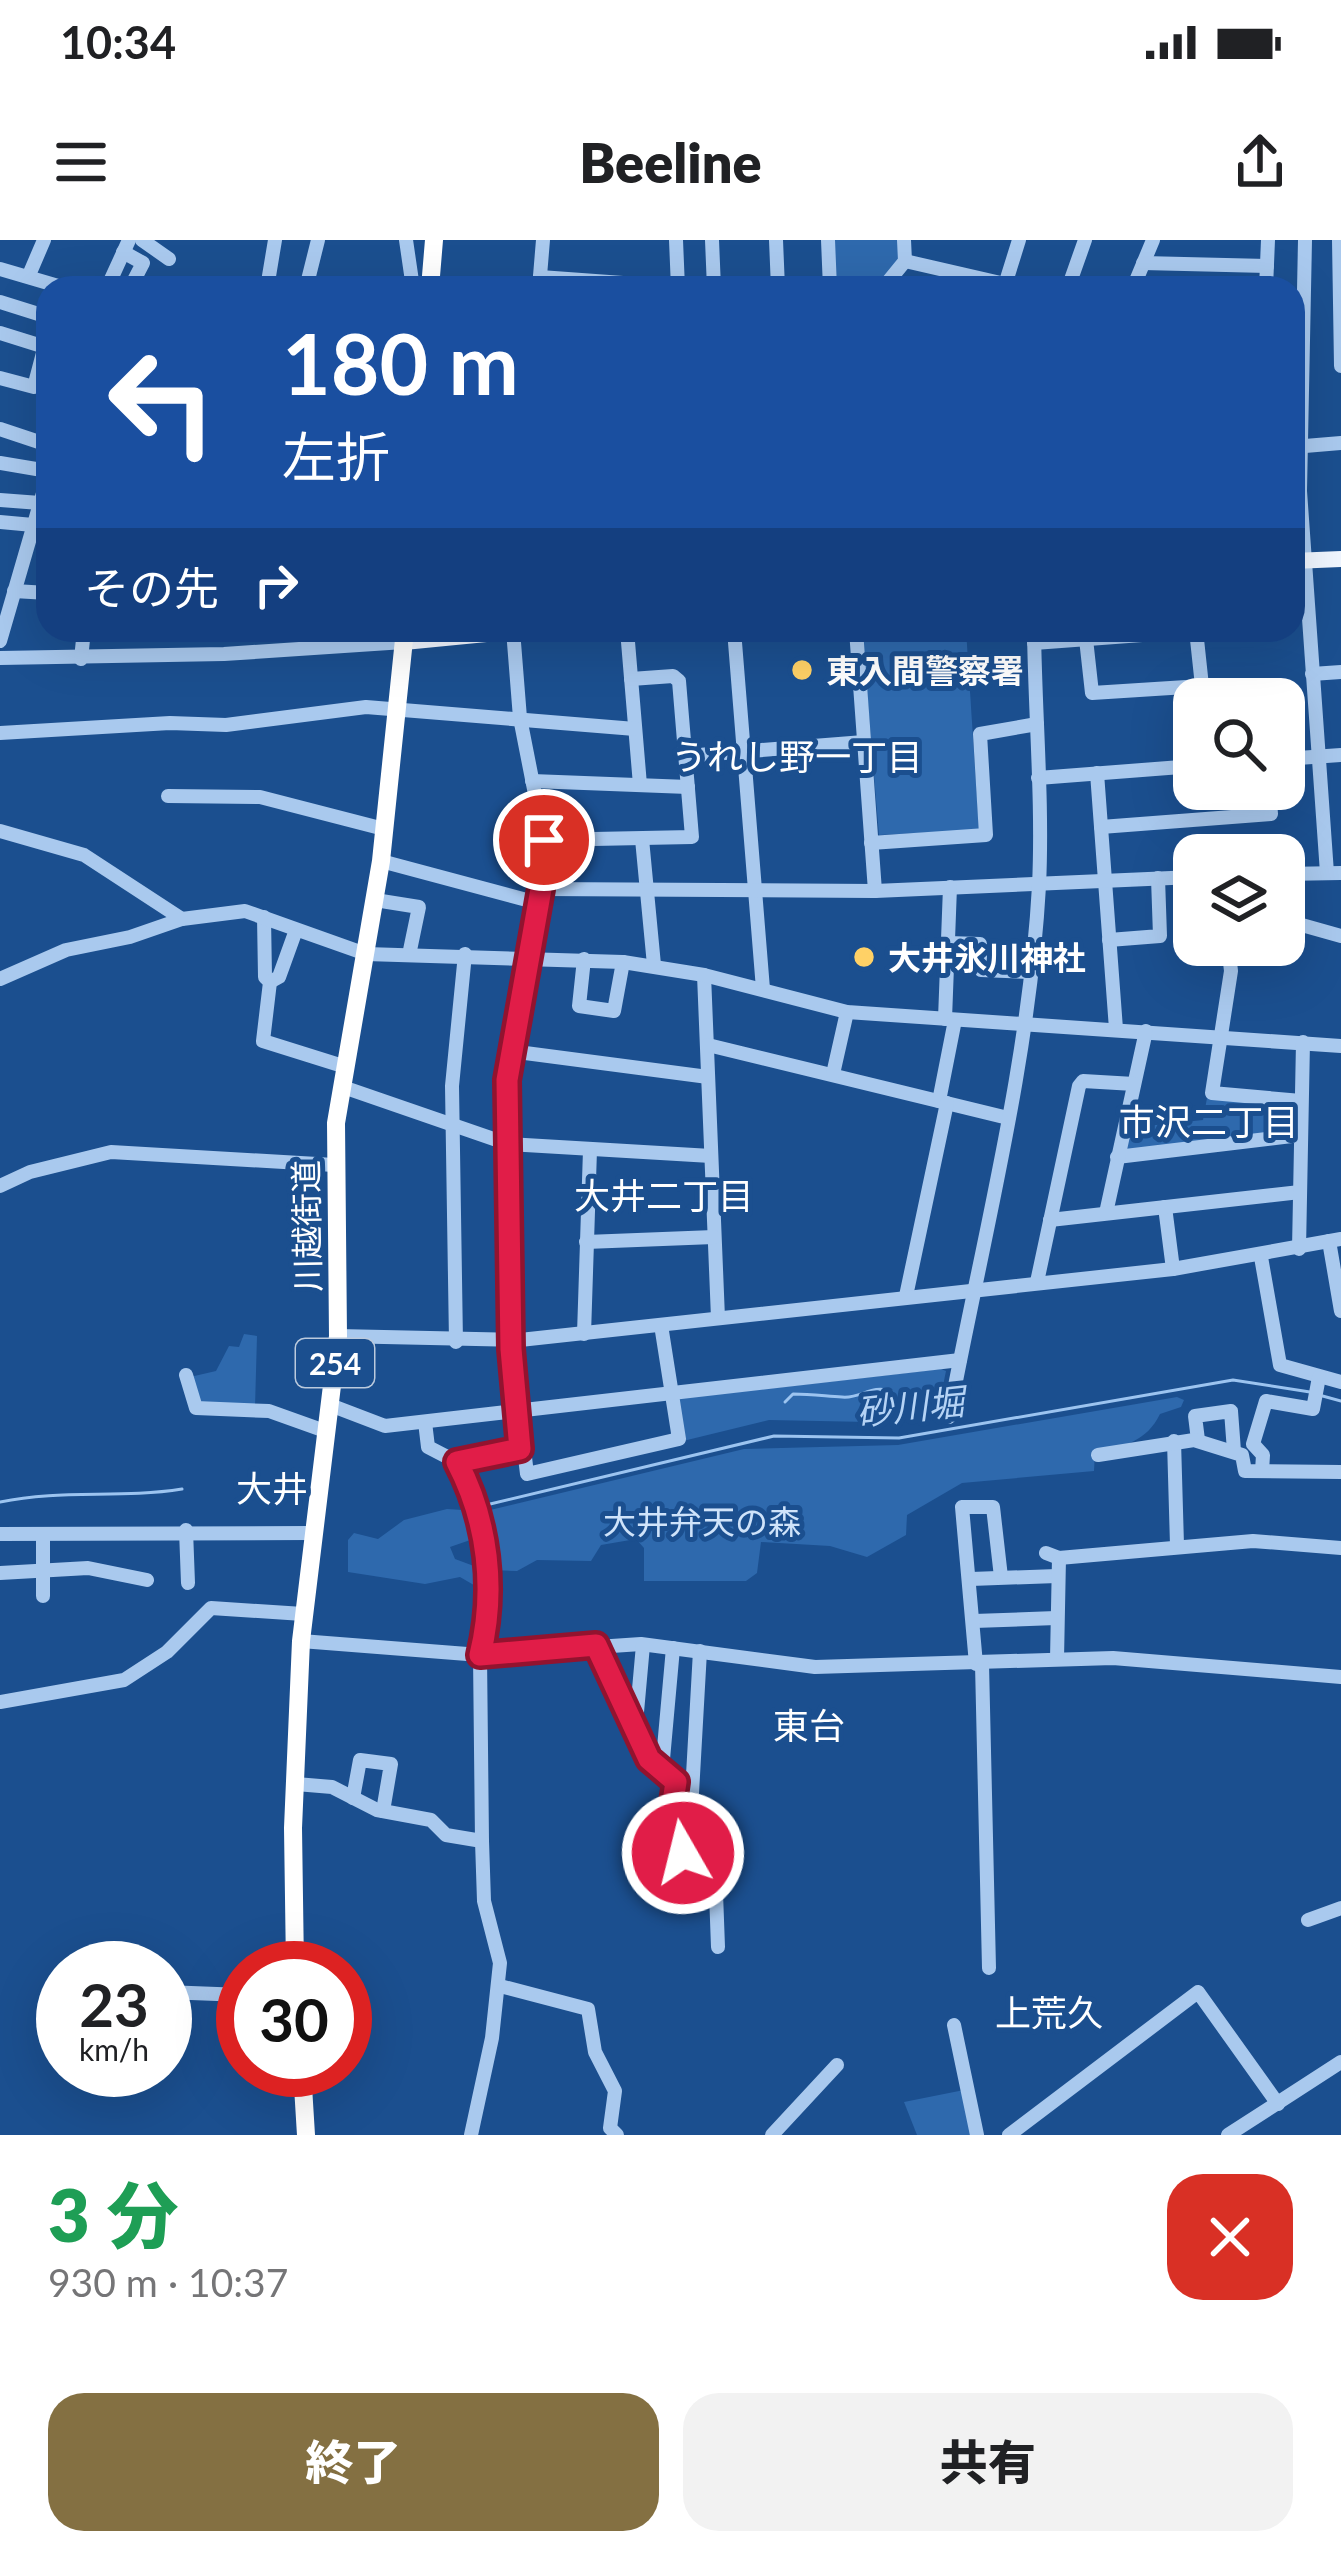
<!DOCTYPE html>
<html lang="ja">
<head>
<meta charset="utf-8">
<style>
  :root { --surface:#fff; --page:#f2f2f2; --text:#202124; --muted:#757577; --accent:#847042 }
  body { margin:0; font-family:Lato,"Noto Sans JP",sans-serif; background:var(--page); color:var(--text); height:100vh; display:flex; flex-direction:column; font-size:45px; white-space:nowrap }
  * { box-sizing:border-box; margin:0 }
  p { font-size:39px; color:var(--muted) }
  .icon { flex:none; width:66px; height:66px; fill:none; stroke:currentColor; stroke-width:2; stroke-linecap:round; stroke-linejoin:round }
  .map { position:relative; height:1895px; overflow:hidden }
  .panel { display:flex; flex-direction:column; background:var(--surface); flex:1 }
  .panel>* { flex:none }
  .top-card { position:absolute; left:36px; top:36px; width:1269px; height:366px; border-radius:36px; box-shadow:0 12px 48px #0002; background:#1a4fa0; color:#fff; overflow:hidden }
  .buttons { position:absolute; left:1173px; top:438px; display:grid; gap:24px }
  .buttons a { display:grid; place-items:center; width:132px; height:132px; border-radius:24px; background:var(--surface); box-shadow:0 12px 48px #0002; font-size:60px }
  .speed { position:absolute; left:36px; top:1701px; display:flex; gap:24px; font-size:60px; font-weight:700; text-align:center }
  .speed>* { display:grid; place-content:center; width:156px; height:156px; border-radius:50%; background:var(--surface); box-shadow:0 12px 48px #0002; line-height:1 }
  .speed small { font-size:30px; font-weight:400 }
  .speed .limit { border:18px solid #d22; background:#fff; color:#111 }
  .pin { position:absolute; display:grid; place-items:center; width:102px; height:102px; color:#fff; margin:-51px; border:6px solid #fff; border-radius:50%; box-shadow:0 3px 12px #0007 }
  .me { position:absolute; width:132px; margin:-66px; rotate:352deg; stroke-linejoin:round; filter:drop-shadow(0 0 9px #0008) }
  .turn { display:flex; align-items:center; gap:42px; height:252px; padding:0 48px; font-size:54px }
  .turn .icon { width:156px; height:156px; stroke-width:2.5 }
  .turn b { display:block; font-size:84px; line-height:102px }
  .then { display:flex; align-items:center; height:114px; padding:0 48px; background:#0003; gap:24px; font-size:45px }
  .round { display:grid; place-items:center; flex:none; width:126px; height:126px; border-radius:36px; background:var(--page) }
  .summary { display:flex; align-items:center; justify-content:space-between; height:204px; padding:0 48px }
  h1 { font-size:72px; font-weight:800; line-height:90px; color:#1e9e55 }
  .action { display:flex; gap:24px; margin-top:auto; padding:24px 48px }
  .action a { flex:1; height:138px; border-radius:36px; background:var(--accent); color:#fff; font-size:48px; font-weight:800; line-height:138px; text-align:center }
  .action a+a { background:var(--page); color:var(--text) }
  .status { display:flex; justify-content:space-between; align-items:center; height:84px; padding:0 60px; background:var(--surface); direction:ltr }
  .status svg { height:33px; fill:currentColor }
  header { display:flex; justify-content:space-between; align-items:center; height:156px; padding:0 48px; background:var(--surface); font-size:54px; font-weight:800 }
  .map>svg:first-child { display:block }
  .green { fill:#2e69ad }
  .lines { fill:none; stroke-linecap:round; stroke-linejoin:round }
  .stream { stroke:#9cc4f0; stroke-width:3 }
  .minor { stroke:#a9c9ee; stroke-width:14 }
  .major { stroke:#f0f6ff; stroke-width:16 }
  .highway { stroke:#fff; stroke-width:18 }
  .route-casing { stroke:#92132f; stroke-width:30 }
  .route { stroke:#e11d48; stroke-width:21 }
  .poi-dot { fill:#ffd166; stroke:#1b4f8f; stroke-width:4.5 }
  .labels { text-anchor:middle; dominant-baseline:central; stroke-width:10; stroke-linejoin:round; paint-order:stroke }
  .shield { fill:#1b4f8f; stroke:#bbcadd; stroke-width:3 }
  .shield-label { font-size:30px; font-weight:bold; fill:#fff }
  .poi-label { font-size:33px; font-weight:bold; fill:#fff; stroke:#1b4f8f; text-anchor:start }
  .street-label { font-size:33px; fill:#fff; stroke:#1b4f8f }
  .park-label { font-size:33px; fill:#cfe3fa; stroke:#1b4f8f }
  .neighbourhood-label { font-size:36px; fill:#fff; stroke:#1b4f8f }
  .water-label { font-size:36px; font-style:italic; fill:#b5d3f5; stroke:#1b4f8f }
</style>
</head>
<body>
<div class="status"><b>10:34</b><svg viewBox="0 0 49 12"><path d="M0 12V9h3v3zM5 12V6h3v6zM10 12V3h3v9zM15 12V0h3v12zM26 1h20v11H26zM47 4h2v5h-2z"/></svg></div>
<header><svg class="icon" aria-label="menu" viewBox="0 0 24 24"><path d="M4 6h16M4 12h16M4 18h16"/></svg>Beeline<svg class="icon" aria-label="share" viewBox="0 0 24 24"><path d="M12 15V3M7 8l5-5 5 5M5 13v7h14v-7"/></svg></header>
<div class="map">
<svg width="1341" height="1895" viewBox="0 0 1341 1895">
  <rect width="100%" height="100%" fill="#1b4f8f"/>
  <g class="green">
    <path d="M833,0H899L900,21L879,48H836Z"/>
    <path d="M862,390H966L979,590L879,595Z"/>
    <path d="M1207,858L1294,865L1297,890L1124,910L1128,888L1203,880Z"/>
    <path d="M244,1094L257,1096L255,1167L200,1166L190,1137L216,1131L229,1106L239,1107Z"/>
    <path d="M941,1129L946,1131L937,1175L869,1182L769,1180L683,1201L675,1159Z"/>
    <path d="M1177,1157L1184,1160L1181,1167L1160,1174C1147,1201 1124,1207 1095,1212L1094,1231L962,1243L907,1275L906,1295L867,1317L830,1306L761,1302L757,1333L746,1341H644V1308L636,1299L601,1305L591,1321L537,1320L517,1331L487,1330L486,1271L744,1209L898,1205Z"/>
    <path d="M447,1269L478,1271L479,1297L450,1307L455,1319L482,1329L484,1345L479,1348L460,1337L425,1344L348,1332V1300L354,1293L378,1299L404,1280Z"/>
    <path d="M964,1850L973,1895H917L904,1862Z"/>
  </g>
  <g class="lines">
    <g class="stream">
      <path d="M1319,1155L1341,1161"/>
      <path d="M785,1162L793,1154C811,1154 825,1156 842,1157C861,1159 871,1144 891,1151"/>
      <path d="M0,1262C61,1249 120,1259 182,1249"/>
      <path d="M486,1265L774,1196L899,1198L1233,1140L1310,1152"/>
    </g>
    <g class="minor">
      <path d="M142,0L169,19"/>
      <path d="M406,0L413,48"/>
      <path d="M676,0L678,48"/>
      <path d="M712,0L714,48"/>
      <path d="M776,0L778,48"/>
      <path d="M828,0L830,48"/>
      <path d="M1305,0L1300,251L1327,633"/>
      <path d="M1339,0L1341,126"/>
      <path d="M123,12L143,23L130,48"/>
      <path d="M905,21L1005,44"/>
      <path d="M1143,23L1267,26"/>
      <path d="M0,29L65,48"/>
      <path d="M29,35L44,0"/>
      <path d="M540,37L678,47"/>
      <path d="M107,48L129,0"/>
      <path d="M267,48L275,0"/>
      <path d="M306,48L318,0"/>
      <path d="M539,48L543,0"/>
      <path d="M883,48L905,21L904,0"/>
      <path d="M1004,48L1019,0"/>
      <path d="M1068,48L1085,0"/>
      <path d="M1133,48L1153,0"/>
      <path d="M1266,48L1268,0"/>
      <path d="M0,62L48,77"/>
      <path d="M0,93L45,107"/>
      <path d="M0,138L34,147L48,94"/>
      <path d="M0,189L48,205"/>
      <path d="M1293,207L1341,203"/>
      <path d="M0,223L48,231"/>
      <path d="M0,260L40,263"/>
      <path d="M0,282L33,285"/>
      <path d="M14,351L48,353"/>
      <path d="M513,390L520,478L544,600L541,649L507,840L511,1100L527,1234L679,1199L661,1085"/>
      <path d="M627,390L640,545"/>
      <path d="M734,390L763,749"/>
      <path d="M856,390L875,651"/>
      <path d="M1086,399L1092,453L1202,446L1196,390"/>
      <path d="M0,401L48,236"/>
      <path d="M1034,403L1196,391"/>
      <path d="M0,418L224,414L404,402"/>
      <path d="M81,419L84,390"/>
      <path d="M1312,434L1341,432"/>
      <path d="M0,493L170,483L226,485L366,467L635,489"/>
      <path d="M686,516L864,502"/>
      <path d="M1284,519L1341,515"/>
      <path d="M1097,533L1116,789"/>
      <path d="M1038,538L1194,526"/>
      <path d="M532,541L688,547"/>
      <path d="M168,556L260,557L384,589"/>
      <path d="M1101,587L1271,574L1269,549"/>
      <path d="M0,591L84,615L182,679"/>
      <path d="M642,599L654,725"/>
      <path d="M544,600L692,597L679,441L673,436L631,439"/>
      <path d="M871,603L986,595L980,494L1037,484"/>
      <path d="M381,621L538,663"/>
      <path d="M1284,634L1341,633"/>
      <path d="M541,649L875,651L1194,637"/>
      <path d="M375,660L419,667L409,715"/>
      <path d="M264,677L265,737L270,742L263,801L346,827"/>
      <path d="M1284,680L1341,696"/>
      <path d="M1109,700L1160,696L1158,638"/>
      <path d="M948,703L980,704L981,730L1031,732"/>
      <path d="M1228,705L1231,731L1212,853L1301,861"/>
      <path d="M584,719L579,766L614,771L623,722"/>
      <path d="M704,735L718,1078"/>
      <path d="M0,739L66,710L130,697L182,679L245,671L366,714L623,722L704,735L847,772L1341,806"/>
      <path d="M270,742L279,737L296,690"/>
      <path d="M945,779L950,647"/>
      <path d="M708,805L1008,878"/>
      <path d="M510,811L708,837"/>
      <path d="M833,834L847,772"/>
      <path d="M343,847L508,904L711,916"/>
      <path d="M939,861L955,780"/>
      <path d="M1117,917L1300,895"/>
      <path d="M0,946L30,932L111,912L334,925"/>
      <path d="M1165,967L1173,1029"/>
      <path d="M1106,973L1146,791"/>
      <path d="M1050,980L1300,952"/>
      <path d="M1329,1001L1341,1071"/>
      <path d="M586,1002L714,997"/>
      <path d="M1299,1009L1303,802"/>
      <path d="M1261,1017L1280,1125L1341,1142"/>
      <path d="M1037,1042L1079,846L1083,841L1134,844"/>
      <path d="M906,1056L947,863"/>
      <path d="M584,1094L590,910"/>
      <path d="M338,1096L520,1100L1173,1029L1341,999"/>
      <path d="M456,1102L452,846L465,714"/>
      <path d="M186,1135L196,1168L269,1171L325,1191"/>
      <path d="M330,1165L385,1186L960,1120"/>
      <path d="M949,1177C982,1001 1029,825 1039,646C1043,561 1035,475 1034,390"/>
      <path d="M425,1182L428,1207L457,1222L520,1209"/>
      <path d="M1198,1200L1195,1176L1231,1171L1234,1211"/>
      <path d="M1174,1201L1177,1305"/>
      <path d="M1098,1215L1194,1200L1242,1215L1245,1231L1341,1232"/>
      <path d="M457,1222L483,1280L490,1385L480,1415L482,1601L484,1661L500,1723L492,1798L471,1895"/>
      <path d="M1262,1231L1263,1215L1253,1204L1266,1161L1313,1169L1319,1137"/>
      <path d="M186,1290L188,1343"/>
      <path d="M0,1294L311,1293"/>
      <path d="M1046,1313L1059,1318L1253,1301L1341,1308"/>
      <path d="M0,1333L88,1328L147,1340"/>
      <path d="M971,1339L1057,1336"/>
      <path d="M43,1356V1294"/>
      <path d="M974,1381L1056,1378"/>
      <path d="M301,1401L480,1415L641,1404L815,1427L1113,1418L1341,1437"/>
      <path d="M596,1404L649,1519L676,1542L671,1575L683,1613L716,1653L718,1707"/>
      <path d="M1057,1419L1059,1318"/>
      <path d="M976,1424L962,1267H993L1001,1337"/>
      <path d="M982,1424L989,1728"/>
      <path d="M0,1462L124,1440L167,1412L211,1368L303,1374"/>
      <path d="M636,1483L643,1405"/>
      <path d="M662,1530L673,1408"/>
      <path d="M296,1544L332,1547L377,1570L431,1580L446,1595L482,1601"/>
      <path d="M677,1552L692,1553L700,1411"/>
      <path d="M353,1558L360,1520L391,1524L383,1571"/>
      <path d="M1308,1680L1341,1668"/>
      <path d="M500,1746L588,1769L595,1812L615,1851L610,1888L617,1895"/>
      <path d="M165,1752L243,1755"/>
      <path d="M954,1785L977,1895"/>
      <path d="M772,1895L837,1825"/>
      <path d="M1009,1895L1198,1752L1278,1864"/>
      <path d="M1228,1895L1341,1822"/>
    </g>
    <g class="major">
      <path d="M1293,321L1341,319"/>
      <path d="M404,402L528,390"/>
    </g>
    <g class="highway">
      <path d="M430,48L434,0"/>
      <path d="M295,1728L293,1588L301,1401L338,1096L336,883L381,621L405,390"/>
      <path d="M302,1830L306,1895"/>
    </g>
  </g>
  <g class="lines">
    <defs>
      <path id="route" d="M544,600L541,649L507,840L511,1109L520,1209L457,1222C488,1281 496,1350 480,1415L596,1405L649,1519L676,1542L671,1575L683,1613"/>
    </defs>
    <use href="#route" class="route-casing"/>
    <use href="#route" class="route"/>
  </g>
  <g class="poi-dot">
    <circle cx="802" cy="430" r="12"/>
    <circle cx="864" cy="717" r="12"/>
  </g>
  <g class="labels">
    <rect class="shield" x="296" y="1099" width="78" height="48" rx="9"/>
    <g class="shield-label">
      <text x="335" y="1123">254</text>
    </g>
    <g class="poi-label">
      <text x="826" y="430">東入間警察署</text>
      <text x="888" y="717">大井氷川神社</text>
    </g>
    <g class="street-label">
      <text transform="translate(306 986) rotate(-91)">川越街道</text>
    </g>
    <g class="park-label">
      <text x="702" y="1281">大井弁天の森</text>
    </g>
    <g class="neighbourhood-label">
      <text x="797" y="516">うれし野一丁目</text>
      <text x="1209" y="881">市沢二丁目</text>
      <text x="664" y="955">大井二丁目</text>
      <text x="272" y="1248">大井</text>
      <text x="809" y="1485">東台</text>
      <text x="1049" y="1772">上荒久</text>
    </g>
    <g class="water-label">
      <text transform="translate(910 1166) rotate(-6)">砂川堀</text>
    </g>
  </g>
</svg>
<div class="buttons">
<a><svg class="icon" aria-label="search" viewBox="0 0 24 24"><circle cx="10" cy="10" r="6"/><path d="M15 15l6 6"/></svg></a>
<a><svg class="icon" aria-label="layers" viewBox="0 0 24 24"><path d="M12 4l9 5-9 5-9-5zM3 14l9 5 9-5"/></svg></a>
</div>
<div class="speed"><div>23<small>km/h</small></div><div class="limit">30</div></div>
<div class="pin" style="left:544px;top:600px;background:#d93025"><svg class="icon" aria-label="arrive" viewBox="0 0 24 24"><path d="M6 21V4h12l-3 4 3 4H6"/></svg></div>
<svg class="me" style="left:683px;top:1613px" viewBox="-20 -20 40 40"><circle r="17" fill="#e11d48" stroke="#fff" stroke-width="3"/><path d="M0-11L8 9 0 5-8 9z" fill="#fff"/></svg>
<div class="top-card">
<div class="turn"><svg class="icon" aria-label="left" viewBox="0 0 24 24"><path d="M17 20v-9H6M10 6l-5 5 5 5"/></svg><div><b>180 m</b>左折</div></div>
<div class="then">その先<svg class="icon" aria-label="right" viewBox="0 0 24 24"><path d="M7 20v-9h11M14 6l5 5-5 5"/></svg></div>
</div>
</div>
<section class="panel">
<div class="summary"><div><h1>3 分</h1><p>930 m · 10:37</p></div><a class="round" style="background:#d93025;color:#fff"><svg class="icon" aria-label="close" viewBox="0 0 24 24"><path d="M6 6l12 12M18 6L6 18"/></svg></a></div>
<div class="action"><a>終了</a><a>共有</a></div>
</section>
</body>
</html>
